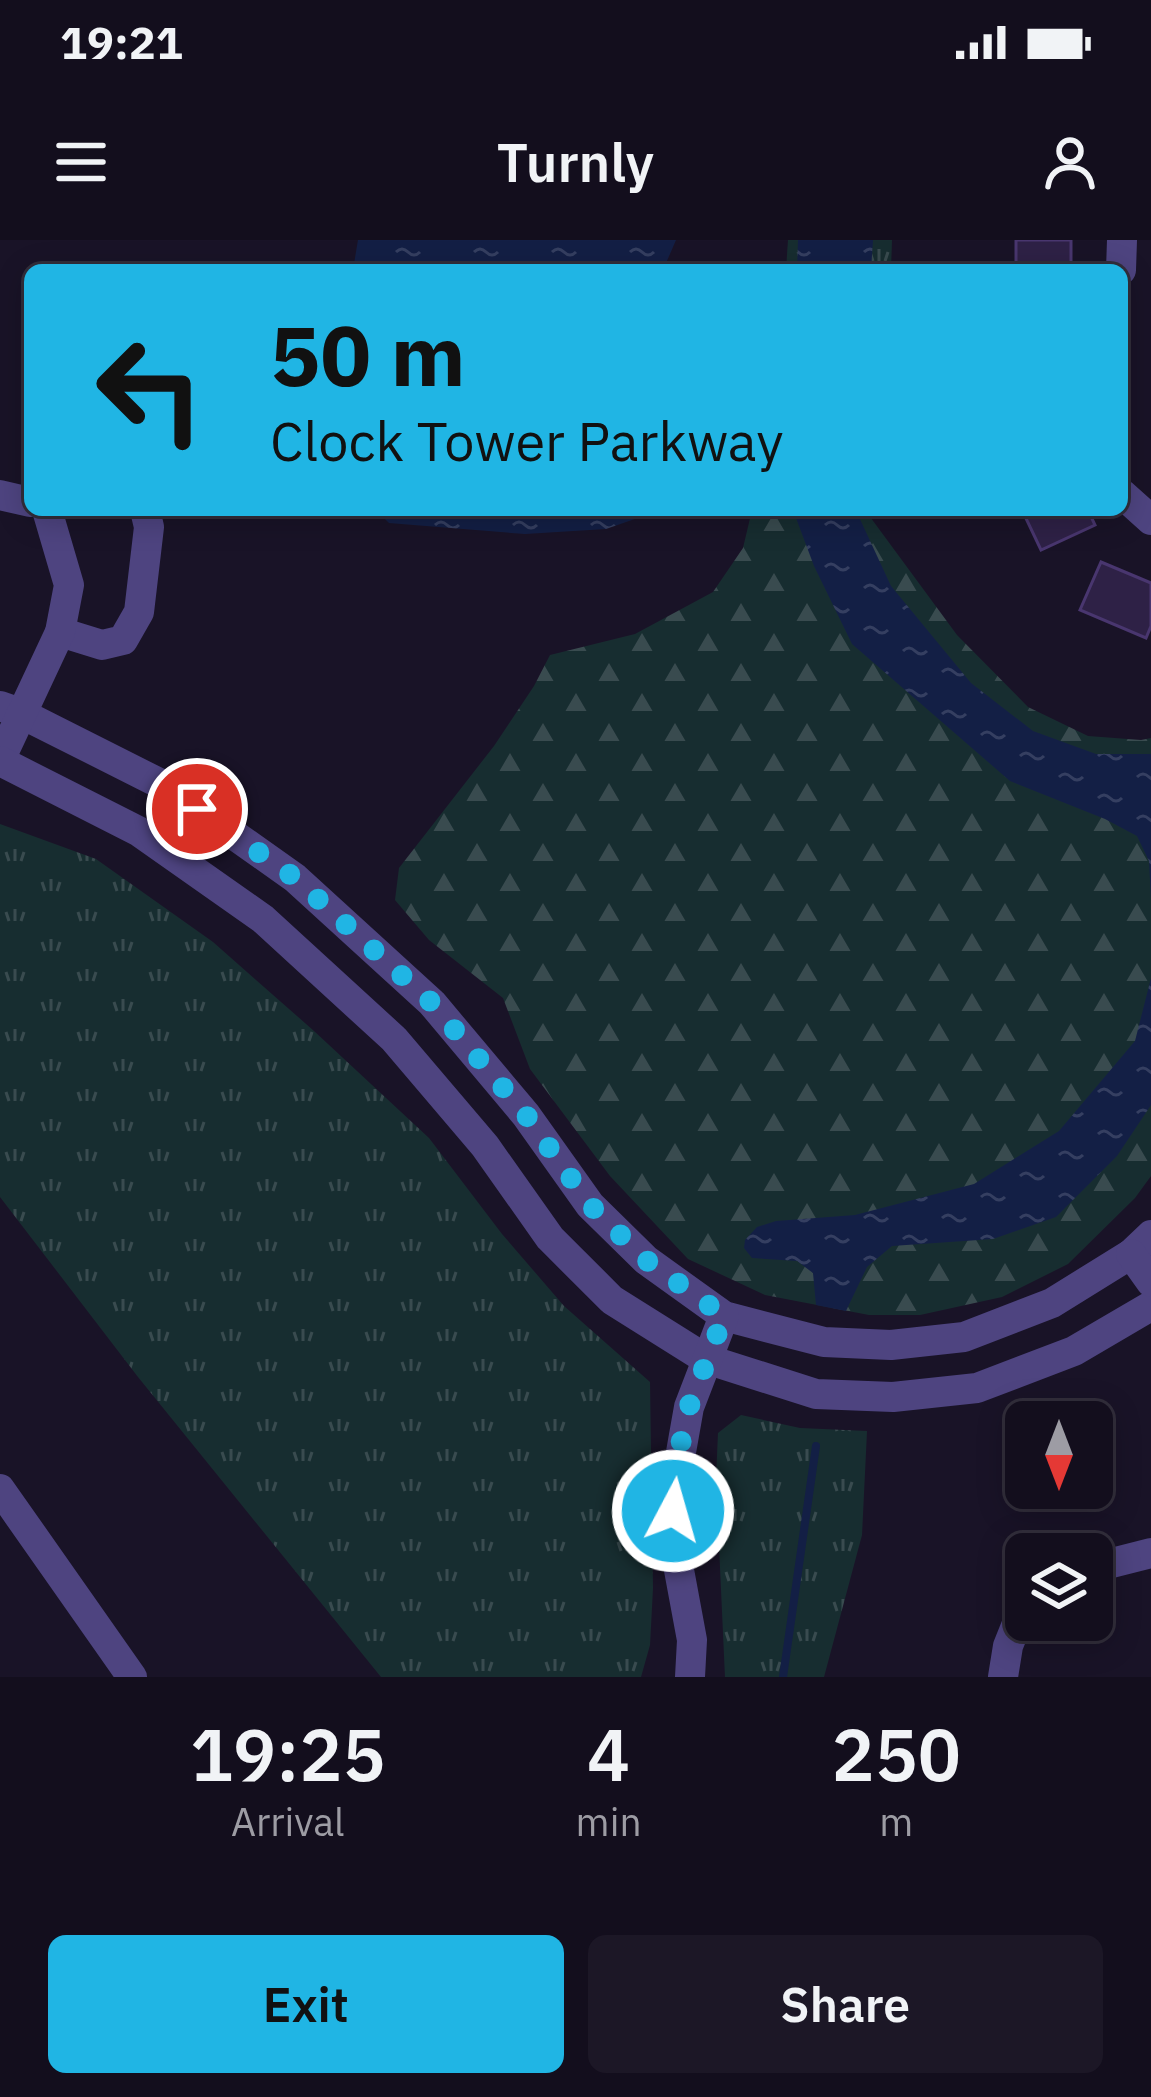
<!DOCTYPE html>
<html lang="en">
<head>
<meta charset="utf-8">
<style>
  :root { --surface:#130e1d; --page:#1c1726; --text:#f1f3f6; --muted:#9d9ca4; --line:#322e3b; --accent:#20b5e4 }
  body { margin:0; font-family:"IBM Plex Sans",sans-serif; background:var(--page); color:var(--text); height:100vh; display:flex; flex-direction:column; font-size:45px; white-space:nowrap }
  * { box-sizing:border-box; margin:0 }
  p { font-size:39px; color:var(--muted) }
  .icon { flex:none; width:66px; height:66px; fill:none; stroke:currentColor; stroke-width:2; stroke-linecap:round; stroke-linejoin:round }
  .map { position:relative; height:1437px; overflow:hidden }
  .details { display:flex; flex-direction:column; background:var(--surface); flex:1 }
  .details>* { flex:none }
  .top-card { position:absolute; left:24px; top:24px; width:1104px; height:252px; border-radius:18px; box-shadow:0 6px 30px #0003,0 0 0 3px var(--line); background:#20b5e4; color:#111; overflow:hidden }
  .needle { width:78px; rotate:180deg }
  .tools { position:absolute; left:1005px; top:1161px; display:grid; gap:24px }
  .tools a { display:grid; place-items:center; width:108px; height:108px; border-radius:18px; background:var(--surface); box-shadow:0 6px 30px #0003,0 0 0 3px var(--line); font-size:60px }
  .pin { position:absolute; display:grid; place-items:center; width:102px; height:102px; color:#fff; margin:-51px; border:6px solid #fff; border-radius:50%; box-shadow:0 3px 12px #0007 }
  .me { position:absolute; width:132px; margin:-66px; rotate:6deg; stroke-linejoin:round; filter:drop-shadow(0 0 9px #0008) }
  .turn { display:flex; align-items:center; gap:42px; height:252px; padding:0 48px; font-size:54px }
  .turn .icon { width:156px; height:156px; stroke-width:2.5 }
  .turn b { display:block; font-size:84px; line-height:102px }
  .eta { display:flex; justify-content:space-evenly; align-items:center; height:204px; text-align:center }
  .eta b { font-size:72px; font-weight:600; line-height:84px }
  .cta { display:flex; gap:24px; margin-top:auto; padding:24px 48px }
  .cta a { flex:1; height:138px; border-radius:18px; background:var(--accent); color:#111; font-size:48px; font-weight:600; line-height:138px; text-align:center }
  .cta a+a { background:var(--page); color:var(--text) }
  .status { display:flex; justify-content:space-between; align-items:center; height:84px; padding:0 60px; background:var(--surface); direction:ltr }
  .status svg { height:33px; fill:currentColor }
  header { display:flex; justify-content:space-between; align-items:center; height:156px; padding:0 48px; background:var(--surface); font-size:54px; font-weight:600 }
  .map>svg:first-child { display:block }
  .grass { fill:url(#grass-tufts) }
  .forest { fill:url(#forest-firs) }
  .water { fill:url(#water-ripples) }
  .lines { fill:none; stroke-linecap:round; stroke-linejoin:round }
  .stream { stroke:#131f45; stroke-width:8 }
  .building { fill:#2e2146; stroke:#49366f; stroke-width:3 }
  .minor { stroke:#4e4480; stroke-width:30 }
  .route { stroke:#20b5e4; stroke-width:21; stroke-dasharray:0 37.8 }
</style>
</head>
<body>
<div class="status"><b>19:21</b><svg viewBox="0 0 49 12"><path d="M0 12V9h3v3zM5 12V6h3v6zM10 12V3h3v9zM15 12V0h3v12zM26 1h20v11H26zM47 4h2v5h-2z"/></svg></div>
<header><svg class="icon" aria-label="menu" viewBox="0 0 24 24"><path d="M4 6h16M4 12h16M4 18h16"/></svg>Turnly<svg class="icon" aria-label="person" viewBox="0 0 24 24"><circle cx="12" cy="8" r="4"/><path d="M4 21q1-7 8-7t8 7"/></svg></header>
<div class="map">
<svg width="1151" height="1437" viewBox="0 0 1151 1437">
  <defs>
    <pattern id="grass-tufts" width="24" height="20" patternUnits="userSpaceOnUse" patternTransform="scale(3)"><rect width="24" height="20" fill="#172d30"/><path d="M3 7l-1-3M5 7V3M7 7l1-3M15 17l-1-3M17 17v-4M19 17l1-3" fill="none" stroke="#394b4f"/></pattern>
    <pattern id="forest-firs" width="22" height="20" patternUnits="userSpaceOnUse" patternTransform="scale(3)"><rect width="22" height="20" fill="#172d30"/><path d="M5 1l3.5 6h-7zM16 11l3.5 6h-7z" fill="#394b4f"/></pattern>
    <pattern id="water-ripples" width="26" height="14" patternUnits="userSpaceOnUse" patternTransform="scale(3)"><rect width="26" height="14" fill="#131f45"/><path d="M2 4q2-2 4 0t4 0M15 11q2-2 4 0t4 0" fill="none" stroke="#353f61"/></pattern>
  </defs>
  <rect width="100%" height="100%" fill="#191327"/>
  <g class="grass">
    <path d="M788,0H892L891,30H786Z"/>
    <path d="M0,584L96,619L213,702L314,791L429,898L502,994L564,1066L650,1142L653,1348L650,1405L641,1437H381L138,1137L0,957Z"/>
    <path d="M741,1175L800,1188L867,1191L862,1295L824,1437H725L716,1239L718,1193Z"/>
  </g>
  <path class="forest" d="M752,270H865L957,395L1028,467L1088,496L1141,500L1151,498V936L1135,958L1068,1024L1002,1057L920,1075H869L765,1055L688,1019L610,936L530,829L503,758L429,700L395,660L399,628L494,506L534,446L550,415L635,394L713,352L743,308Z"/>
  <g class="water">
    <path d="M358,0H676L663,30H353Z"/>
    <path d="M798,0H873L871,30H797Z"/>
    <path d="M376,270H655L652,273L606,289L525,294L389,283Z"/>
    <path d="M793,270H860L859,277L891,346L971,443L1033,491L1096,514H1151V659L1149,621L1137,596L1105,579L1010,541L852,404L814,326Z"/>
    <path d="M1151,738V865L1117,916L1056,977L993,999L892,1006L867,1027L846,1071L816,1065L813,1033L797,1021L752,1018L744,1008L745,1000L757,987L776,981L855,975L974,944L1059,891L1135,801Z"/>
  </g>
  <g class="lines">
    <path class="stream" d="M783,1437L816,1206"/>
  </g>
  <g class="building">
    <rect x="1016" y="0" width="55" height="30"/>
    <path d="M1022,270H1071L1072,273L1088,270L1095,285L1041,310Z"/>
    <path d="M1101,322L1151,343V386L1146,398L1080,370Z"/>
  </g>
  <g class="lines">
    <g class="minor">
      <path d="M1121,30L1122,0"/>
      <path d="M1122,254L1151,280"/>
      <path d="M0,255L30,262"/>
      <path d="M60,392L102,405L123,400L139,372L149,287L145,270"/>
      <path d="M0,466L20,473L165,546L295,638L432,763L526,875L590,965L646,1020L724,1076L824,1102L891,1105L964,1097L1052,1063L1131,1014L1151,995"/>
      <path d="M0,520L60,392L69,345L47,270"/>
      <path d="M0,521L138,591L263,679L394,799L485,906L550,998L612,1060L706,1119L816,1154L893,1157L977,1148L1074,1111L1151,1066"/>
      <path d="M1131,1014L1151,1042"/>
      <path d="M0,1249L132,1437"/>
      <path d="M1092,1328L1151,1313"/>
      <path d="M690,1437L692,1400L674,1303L675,1246L689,1167L724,1076"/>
      <path d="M1003,1437L1008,1406L1026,1361"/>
    </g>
  </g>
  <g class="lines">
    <path class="route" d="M197,569L295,638L432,763L526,875L590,965L646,1020L724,1076L689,1167L679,1211L673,1271"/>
  </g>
</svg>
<div class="tools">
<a><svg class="needle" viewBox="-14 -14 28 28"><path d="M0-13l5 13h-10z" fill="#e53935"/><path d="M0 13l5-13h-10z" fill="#9d9ca4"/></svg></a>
<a><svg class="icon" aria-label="layers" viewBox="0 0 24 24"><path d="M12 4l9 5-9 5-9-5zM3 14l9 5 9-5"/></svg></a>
</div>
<div class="pin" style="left:197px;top:569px;background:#d93025"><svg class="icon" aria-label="arrive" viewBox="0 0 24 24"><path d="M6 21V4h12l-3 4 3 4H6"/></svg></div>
<svg class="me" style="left:673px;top:1271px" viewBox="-20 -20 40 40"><circle r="17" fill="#20b5e4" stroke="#fff" stroke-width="3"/><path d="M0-11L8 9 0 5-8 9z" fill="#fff"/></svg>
<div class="top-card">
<div class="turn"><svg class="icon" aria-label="left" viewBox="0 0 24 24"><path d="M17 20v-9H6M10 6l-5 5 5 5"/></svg><div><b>50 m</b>Clock Tower Parkway</div></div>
</div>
</div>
<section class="details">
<div class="eta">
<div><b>19:25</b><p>Arrival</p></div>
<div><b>4</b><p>min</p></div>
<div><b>250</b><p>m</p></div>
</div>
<div class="cta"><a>Exit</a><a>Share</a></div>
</section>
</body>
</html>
